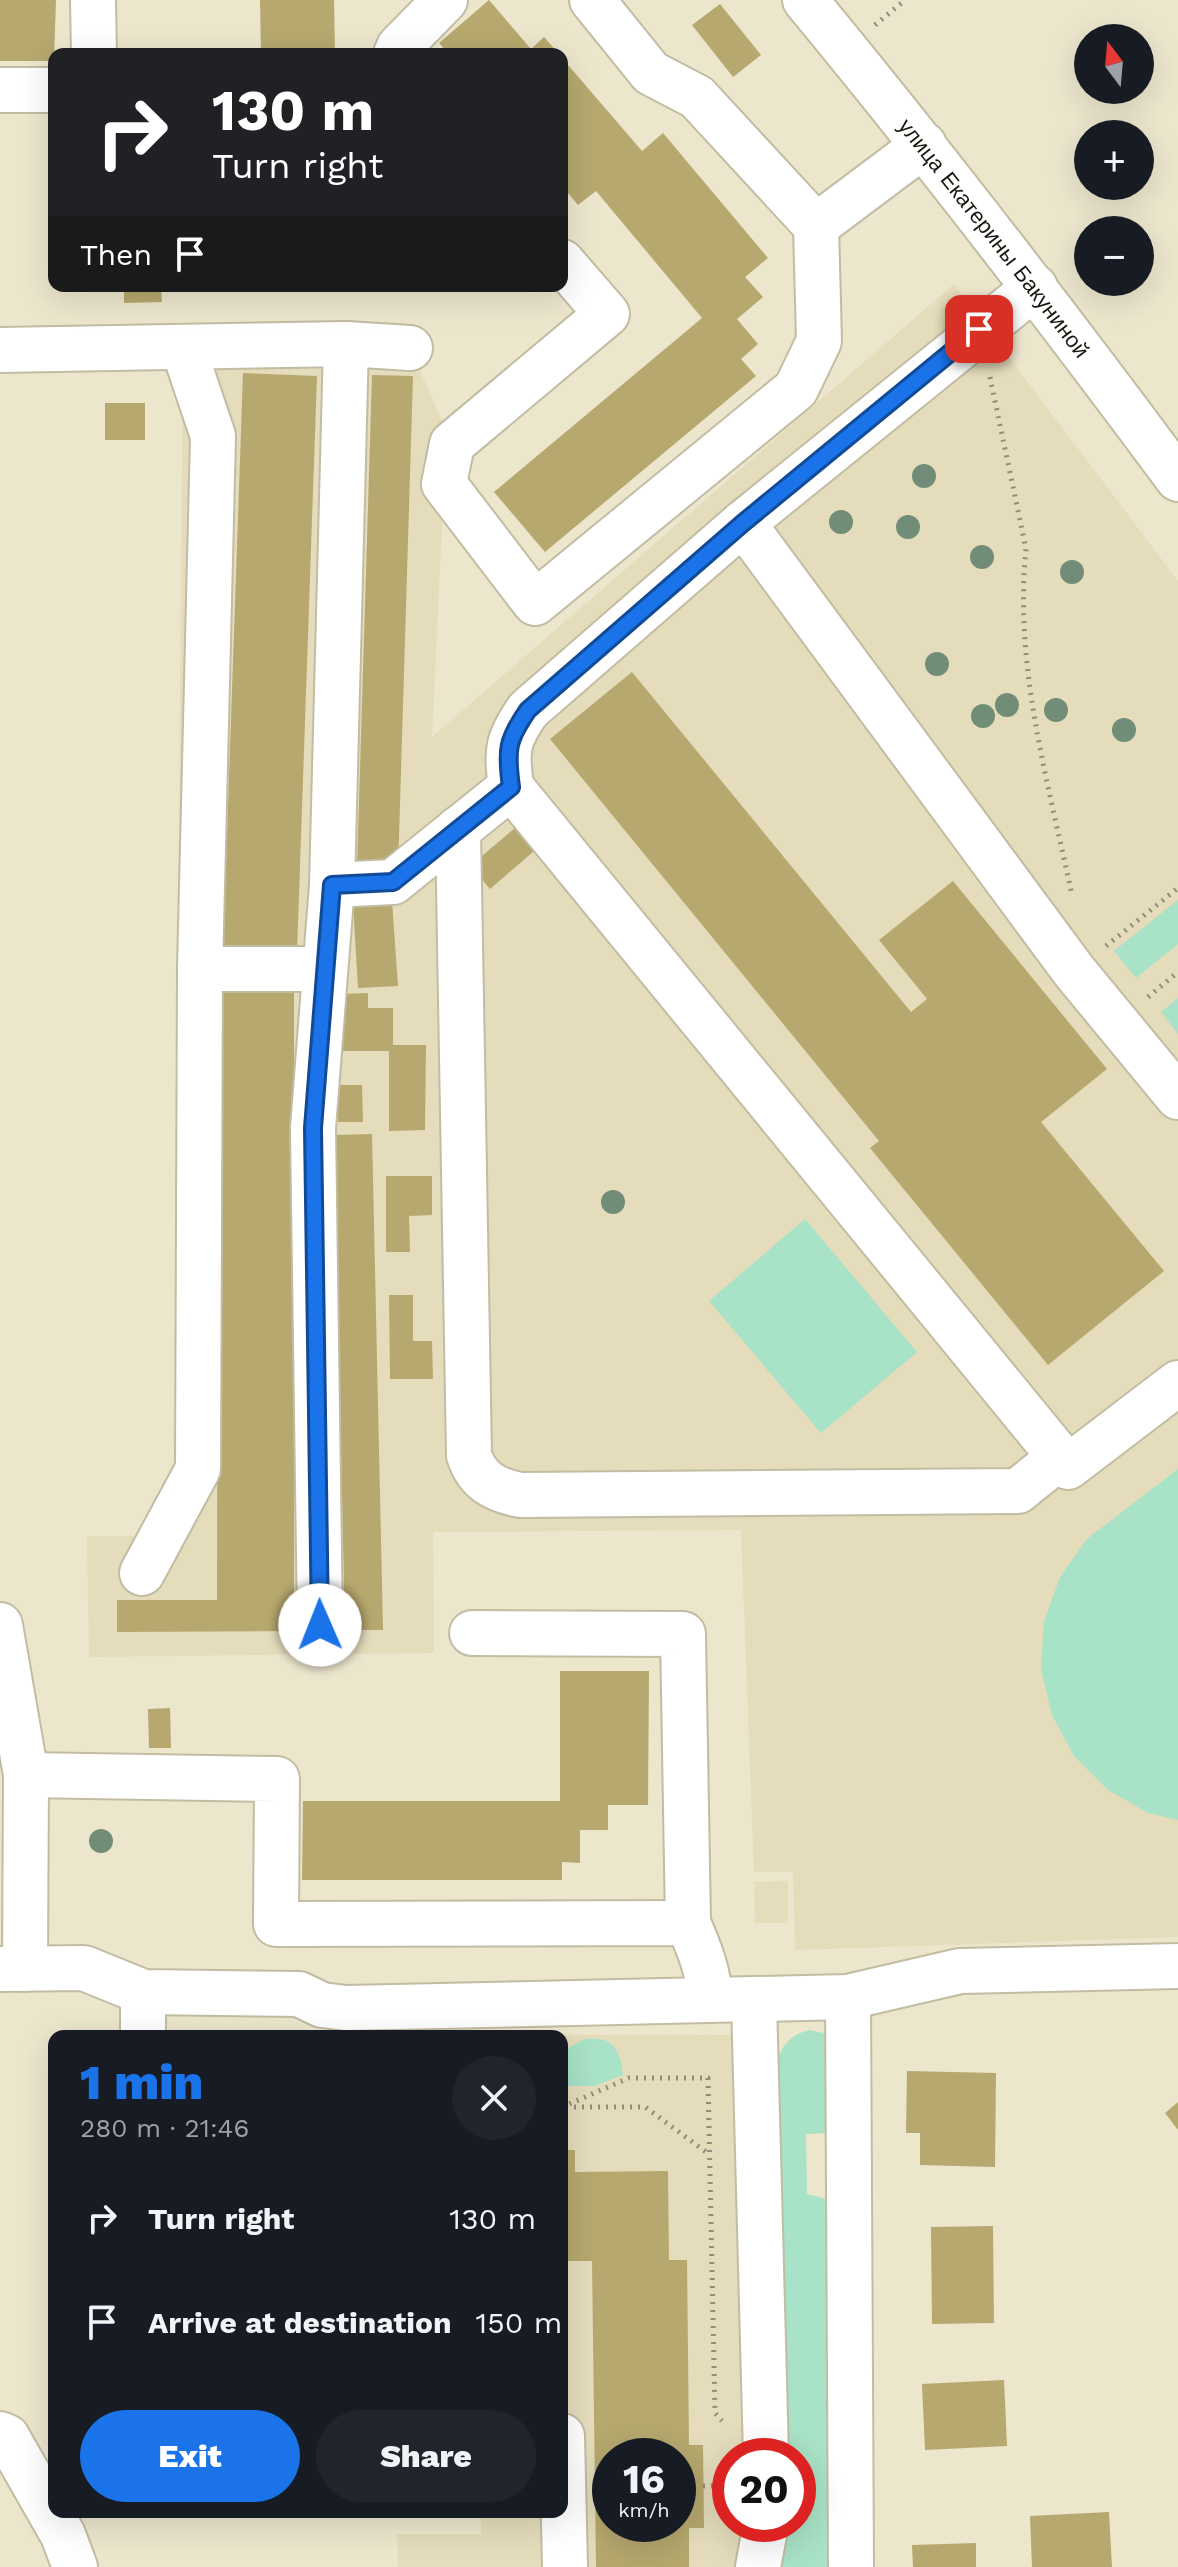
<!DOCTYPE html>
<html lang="en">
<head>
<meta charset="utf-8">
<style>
  :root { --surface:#171b24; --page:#20242c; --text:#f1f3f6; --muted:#9ea1a6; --accent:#1a73e8 }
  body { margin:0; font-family:"Work Sans",sans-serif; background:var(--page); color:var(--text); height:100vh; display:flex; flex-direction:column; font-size:30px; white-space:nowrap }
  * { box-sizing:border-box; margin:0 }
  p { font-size:26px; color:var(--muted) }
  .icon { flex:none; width:44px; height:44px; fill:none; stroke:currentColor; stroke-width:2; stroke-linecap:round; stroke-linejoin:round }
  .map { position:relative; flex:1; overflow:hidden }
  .details { position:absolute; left:48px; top:2030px; width:520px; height:488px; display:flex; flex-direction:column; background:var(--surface); border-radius:16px; box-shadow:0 8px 32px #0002 }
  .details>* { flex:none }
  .banner { position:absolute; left:48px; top:48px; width:520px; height:244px; border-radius:16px; box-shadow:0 8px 32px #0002; background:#202124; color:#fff; overflow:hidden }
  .needle { width:52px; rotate:344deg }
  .fabs { position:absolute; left:1074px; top:24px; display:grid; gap:16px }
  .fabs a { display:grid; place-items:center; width:80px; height:80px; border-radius:50%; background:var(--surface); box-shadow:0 8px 32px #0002; font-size:40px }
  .speed { position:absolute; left:592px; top:2438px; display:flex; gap:16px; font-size:40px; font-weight:700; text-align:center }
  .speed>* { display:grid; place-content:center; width:104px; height:104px; border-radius:50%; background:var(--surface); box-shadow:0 8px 32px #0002; line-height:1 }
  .speed small { font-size:20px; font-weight:400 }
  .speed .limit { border:12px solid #d22; background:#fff; color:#111 }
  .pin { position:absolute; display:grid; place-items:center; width:68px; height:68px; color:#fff; margin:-34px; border-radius:16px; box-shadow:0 4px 12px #0006 }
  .me { position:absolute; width:88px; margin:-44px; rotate:359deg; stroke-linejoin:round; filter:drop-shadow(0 0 6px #0008) }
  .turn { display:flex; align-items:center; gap:28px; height:168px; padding:0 32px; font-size:36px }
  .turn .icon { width:104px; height:104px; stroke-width:2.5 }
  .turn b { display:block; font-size:56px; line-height:68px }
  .then { display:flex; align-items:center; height:76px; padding:0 32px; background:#0003; gap:16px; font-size:30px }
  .round { display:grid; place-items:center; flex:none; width:84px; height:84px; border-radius:42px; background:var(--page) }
  .head { display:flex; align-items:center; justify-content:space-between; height:136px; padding:0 32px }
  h1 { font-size:48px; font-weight:800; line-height:60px; color:var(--accent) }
  .cta { display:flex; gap:16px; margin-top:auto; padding:16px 32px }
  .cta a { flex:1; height:92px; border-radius:48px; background:var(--accent); color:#fff; font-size:32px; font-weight:800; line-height:92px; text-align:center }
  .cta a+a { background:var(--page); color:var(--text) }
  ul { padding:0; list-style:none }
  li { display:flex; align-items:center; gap:24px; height:104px; padding:0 32px }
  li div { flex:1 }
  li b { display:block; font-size:30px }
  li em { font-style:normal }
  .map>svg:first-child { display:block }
  .built { fill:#e4dcbb; fill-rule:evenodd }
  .green { fill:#a8e2c7 }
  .building { fill:#b6a86e; fill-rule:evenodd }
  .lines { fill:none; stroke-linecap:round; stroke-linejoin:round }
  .minor-casing { stroke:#c2bca3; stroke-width:48 }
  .path { stroke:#918d7b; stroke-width:5; stroke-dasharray:2 6; stroke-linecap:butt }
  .minor { stroke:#fff; stroke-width:44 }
  .tree { fill:#728d77 }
  .route-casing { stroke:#114b97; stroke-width:20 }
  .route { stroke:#1a73e8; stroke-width:14 }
  .labels { text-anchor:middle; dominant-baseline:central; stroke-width:6; stroke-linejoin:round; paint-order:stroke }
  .street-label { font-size:22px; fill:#1a180f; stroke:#fff }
</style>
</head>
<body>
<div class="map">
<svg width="1178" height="2567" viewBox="0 0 1178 2567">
  <rect width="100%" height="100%" fill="#ece6cd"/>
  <g class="built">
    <path d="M954,284L1178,581V1937L795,1950L793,1872H754L741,1530L433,1532L434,1653L89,1657L87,1536H173L183,347L410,348L452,444L444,484L432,737Z"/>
    <path d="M788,1881V1923H755L754,1882Z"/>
    <path d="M334,2034L773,2035L784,2456H730V2524H786L787,2567H398L397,2534H481V2512H562V2036H334ZM610,2456H678V2524H610Z"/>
  </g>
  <g class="green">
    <path d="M1178,900V944L1136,978L1114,951Z"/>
    <path d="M1178,998V1034L1161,1012Z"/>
    <path d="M805,1219L917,1352L821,1433L709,1301Z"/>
    <path d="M1178,1469V1820L1148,1813L1108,1790L1074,1756L1052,1715L1041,1669L1044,1622L1060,1577L1087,1539Z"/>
    <path d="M809,2030L829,2034L834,2133L806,2134L807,2194L833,2201L828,2567H778L781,2524H798V2456H780L775,2067C781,2047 788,2036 809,2030Z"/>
    <path d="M585,2039C614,2036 620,2050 623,2075L594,2086H562V2056L571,2046Z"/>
  </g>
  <g class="building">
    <path d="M0,0H56L54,61H0Z"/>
    <path d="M260,0H334L335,54H261Z"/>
    <path d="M489,0L531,49L544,37L559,54H449L439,43Z"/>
    <path d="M720,4L761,55L733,77L692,25Z"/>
    <path d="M562,58L642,151L663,133L768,258L745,277L763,297L737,319L758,344L741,359L756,376L545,552L494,492L702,318L596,191L578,205L562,186Z"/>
    <path d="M124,286H161L162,302L124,303Z"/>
    <path d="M243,373L317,376L297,952L223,950Z"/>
    <path d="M372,375L413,376L398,870L357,868Z"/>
    <rect x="105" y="403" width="40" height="37"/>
    <path d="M632,672L911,1012L927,999L879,940L953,881L1107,1069L1041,1122L1164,1271L1048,1365L870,1148L879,1141L550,739Z"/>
    <path d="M522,822L541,845L490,889L470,866Z"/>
    <path d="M392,901L398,986L358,988L353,903Z"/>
    <path d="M218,986H294V1631L117,1632V1600H217Z"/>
    <path d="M368,993V1008H393V1045H426L425,1130L389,1131V1051H341V994Z"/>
    <path d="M338,1085H362L363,1122H338Z"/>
    <path d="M372,1134L383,1630H345L334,1135Z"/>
    <path d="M386,1176H432V1215L409,1216L410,1252H386Z"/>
    <path d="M389,1295H413V1341H432L433,1379H390Z"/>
    <path d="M560,1671H649L648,1805H608V1830H580V1863L562,1862V1880H302L303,1801H560Z"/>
    <path d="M170,1708L171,1748H149L148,1709Z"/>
    <path d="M907,2071L996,2073L995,2167L920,2165V2133H906Z"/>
    <path d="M1178,2102V2130L1165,2113Z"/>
    <path d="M562,2150H575V2172L668,2171L669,2260H687L689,2445H703L704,2528H689V2567H596L592,2261H562ZM610,2456H678V2524H610Z"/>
    <path d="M993,2226L994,2323L932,2324L931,2227Z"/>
    <path d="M1004,2380L1007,2446L925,2450L922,2384Z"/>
    <path d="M1109,2512L1112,2567H1032L1030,2516Z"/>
    <path d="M976,2543V2567H913L912,2545Z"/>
  </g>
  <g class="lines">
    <defs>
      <g id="minor">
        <path d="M93,0L94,54"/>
        <path d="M592,0L651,73L697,97L816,226"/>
        <path id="s1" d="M805,0C934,156 1057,316 1178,479"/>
        <path d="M396,54L399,47L445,0"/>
        <path d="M0,90H54"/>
        <path d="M562,262L607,314L452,444L444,484L535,603L796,389L819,341L816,226L924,145"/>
        <path d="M1035,287L743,523L528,710C507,740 506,750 511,787L1068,1467L1178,1383"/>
        <path d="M183,347L213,436L200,969H325"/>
        <path d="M0,350L346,344L410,348"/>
        <path d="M743,523L1074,971L1178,1097"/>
        <path d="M458,829L469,1455C477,1481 495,1490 520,1495L1018,1491L1060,1457"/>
        <path d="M332,885L393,882L511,787"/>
        <path d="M142,1573L198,1469L200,969"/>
        <path d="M0,1625L26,1775L25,1969"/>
        <path d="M320,1625L313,1128L332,885L346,344"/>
        <path d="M472,1633L683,1634L688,1923"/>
        <path d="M26,1775L277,1779L276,1924L688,1923C699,1948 709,1972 710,2000"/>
        <path d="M0,1969L84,1968L143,1992L299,1994L322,2005L346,2008L848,1997L960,1971L1178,1966"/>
        <path d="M143,1992V2036"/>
        <path d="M848,1997L851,2567"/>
        <path d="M754,2001L766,2456"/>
        <path d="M0,2434L7,2437L63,2535L75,2567"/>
        <path d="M562,2436L565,2567"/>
        <path d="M758,2567L766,2524"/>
      </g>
    </defs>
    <use href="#minor" class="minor-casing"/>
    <g class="path">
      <path d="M875,25L905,0"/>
      <path d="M990,377L1026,549C1014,666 1048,782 1072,895"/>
      <path d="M1106,946L1178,888"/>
      <path d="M1148,997L1178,972"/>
      <path d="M562,2107L629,2078H708L715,2413L722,2421"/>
      <path d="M566,2107H645L709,2154"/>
      <path d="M703,2486L730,2485"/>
    </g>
    <use href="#minor" class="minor"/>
  </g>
  <g class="tree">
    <circle cx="924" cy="476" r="12"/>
    <circle cx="841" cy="522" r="12"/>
    <circle cx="908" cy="527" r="12"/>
    <circle cx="982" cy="557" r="12"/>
    <circle cx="1072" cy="572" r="12"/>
    <circle cx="937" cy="664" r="12"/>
    <circle cx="1007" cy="705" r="12"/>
    <circle cx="1056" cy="710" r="12"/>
    <circle cx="983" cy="716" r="12"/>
    <circle cx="1124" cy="730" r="12"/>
    <circle cx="613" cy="1202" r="12"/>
    <circle cx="101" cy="1841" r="12"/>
  </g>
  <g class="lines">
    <defs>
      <path id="route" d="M320,1625L313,1128L332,885L393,882L511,787C506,750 507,740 528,710L743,523L979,329"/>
    </defs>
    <use href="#route" class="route-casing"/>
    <use href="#route" class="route"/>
  </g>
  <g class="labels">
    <g class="street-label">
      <text stroke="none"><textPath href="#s1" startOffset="304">улица Екатерины Бакуниной</textPath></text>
    </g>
  </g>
</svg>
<div class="fabs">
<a><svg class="needle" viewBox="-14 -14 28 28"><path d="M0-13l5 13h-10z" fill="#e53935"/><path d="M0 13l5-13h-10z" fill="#9ea1a6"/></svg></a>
<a>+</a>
<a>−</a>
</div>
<div class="speed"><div>16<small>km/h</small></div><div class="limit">20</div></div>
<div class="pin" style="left:979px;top:329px;background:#d93025"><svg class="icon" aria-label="arrive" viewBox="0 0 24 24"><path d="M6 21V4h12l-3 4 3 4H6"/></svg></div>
<svg class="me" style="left:320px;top:1625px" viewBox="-20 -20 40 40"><circle r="19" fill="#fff"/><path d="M0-13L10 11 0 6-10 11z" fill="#1a73e8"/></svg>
<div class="banner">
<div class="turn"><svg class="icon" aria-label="right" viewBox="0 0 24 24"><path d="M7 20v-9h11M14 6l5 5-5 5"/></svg><div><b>130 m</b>Turn right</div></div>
<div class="then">Then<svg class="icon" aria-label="arrive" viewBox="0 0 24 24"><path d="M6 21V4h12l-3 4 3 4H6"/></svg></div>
</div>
<section class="details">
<div class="head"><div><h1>1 min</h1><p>280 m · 21:46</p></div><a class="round"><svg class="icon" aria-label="close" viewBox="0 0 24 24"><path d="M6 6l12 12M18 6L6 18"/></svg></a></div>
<ul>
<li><svg class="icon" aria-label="right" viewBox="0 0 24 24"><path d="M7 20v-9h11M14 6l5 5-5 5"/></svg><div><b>Turn right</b></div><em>130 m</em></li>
<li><svg class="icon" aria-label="arrive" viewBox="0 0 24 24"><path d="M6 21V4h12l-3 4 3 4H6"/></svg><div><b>Arrive at destination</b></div><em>150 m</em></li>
</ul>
<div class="cta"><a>Exit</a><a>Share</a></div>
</section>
</div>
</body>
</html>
